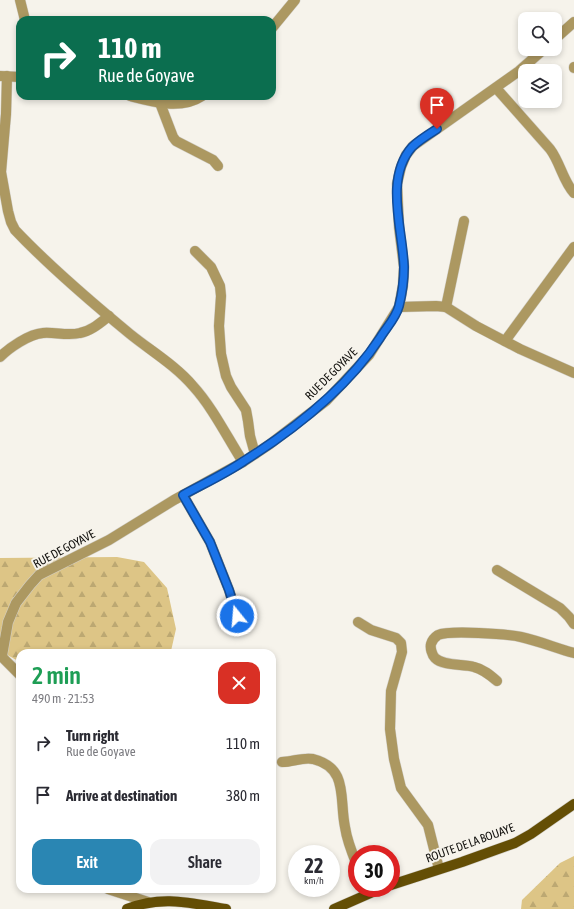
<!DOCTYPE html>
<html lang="en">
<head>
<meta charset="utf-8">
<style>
  :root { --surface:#fff; --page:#f2f2f3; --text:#2b2b33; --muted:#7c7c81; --accent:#2a86b3 }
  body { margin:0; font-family:"Asap Condensed",sans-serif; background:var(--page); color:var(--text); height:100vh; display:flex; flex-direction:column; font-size:15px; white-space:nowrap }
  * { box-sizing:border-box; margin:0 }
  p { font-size:13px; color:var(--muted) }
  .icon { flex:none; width:22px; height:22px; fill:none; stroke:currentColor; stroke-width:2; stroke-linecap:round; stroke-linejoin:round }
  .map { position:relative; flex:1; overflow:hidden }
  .drawer { position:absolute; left:16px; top:649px; width:260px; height:244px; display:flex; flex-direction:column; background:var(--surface); border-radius:12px; box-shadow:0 2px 6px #0003 }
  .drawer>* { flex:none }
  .top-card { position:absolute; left:16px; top:16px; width:260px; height:84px; border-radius:12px; box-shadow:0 2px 6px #0003; background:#0b6e4f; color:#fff; overflow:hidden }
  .fabs { position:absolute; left:518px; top:12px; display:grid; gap:8px }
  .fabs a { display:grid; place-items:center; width:44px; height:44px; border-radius:8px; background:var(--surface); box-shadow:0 2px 6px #0003; font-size:20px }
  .speed { position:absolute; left:288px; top:845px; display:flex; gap:8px; font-size:20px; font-weight:700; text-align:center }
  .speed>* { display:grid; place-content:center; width:52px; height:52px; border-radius:50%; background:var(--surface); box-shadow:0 2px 6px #0003; line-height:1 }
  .speed small { font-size:10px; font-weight:400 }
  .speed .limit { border:6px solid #d22; background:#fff; color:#111 }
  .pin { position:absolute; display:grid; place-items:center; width:34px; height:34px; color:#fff; margin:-41px -17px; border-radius:50% 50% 50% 0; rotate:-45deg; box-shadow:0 0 4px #0007 }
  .pin .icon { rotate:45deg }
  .me { position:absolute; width:44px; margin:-22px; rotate:343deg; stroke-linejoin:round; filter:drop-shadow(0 0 3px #0008) }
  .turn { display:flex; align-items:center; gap:14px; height:84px; padding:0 16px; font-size:18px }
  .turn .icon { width:52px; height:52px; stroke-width:2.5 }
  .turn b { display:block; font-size:28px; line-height:34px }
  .round { display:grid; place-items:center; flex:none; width:42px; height:42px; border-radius:12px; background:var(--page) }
  .summary { display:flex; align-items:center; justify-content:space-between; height:68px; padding:0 16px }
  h1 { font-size:24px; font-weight:600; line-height:30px; color:#1e9e55 }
  .action { display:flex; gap:8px; margin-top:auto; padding:8px 16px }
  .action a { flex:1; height:46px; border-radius:12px; background:var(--accent); color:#fff; font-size:16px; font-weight:600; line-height:46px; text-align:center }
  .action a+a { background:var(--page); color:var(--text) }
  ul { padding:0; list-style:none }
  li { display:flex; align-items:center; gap:12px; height:52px; padding:0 16px }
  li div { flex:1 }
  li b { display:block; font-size:15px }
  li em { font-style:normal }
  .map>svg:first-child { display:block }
  .forest { fill:url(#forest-firs) }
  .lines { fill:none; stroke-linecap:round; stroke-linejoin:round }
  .minor-casing { stroke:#d1cec7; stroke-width:11 }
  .major-casing { stroke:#d1cec7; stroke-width:11 }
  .minor { stroke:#ac9861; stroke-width:10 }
  .major { stroke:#644e05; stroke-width:10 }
  .route-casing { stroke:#114b97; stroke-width:10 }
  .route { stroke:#1a73e8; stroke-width:7 }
  .labels { text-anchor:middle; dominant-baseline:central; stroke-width:4; stroke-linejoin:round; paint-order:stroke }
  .street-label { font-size:12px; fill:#0f0e0b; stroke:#f6f3eb }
</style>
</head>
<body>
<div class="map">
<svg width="574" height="909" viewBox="0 0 574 909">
  <defs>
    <pattern id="forest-firs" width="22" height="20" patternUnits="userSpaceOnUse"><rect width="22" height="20" fill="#ddc586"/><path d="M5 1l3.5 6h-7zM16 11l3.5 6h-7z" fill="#bca872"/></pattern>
  </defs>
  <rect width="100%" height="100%" fill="#f6f3eb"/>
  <g class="forest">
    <path d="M117,557L144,562L167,588L176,629L171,651L169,653H20V662L0,651V558Z"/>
    <path d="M574,856V909H521L522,900L560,863Z"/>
  </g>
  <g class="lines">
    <defs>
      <g id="minor">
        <path d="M20,0L25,20"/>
        <path d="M272,28L295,0"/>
        <path d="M555,39L574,22"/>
        <path d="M574,68V67"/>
        <path d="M0,76L20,77"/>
        <path d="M7,76L6,114L1,172L8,211L11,222L15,230C51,268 90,301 130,334C151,351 175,365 193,386C213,408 227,437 243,462"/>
        <path d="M496,88L550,149C560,162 563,181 574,193"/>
        <path d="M130,96C153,102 181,110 202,96"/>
        <path d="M160,103L173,137L176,141L213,160L218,166"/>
        <path d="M195,251L211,267L220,286L221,296L219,326L221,354L226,376L231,387L246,410L248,421L250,436L255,454"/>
        <path d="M399,307L436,306L446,307L476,326L520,349L574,373"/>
        <path d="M446,307L464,221"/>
        <path d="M505,341L574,247"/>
        <path d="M0,357C9,348 29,334 43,333C55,332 68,336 80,333C91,331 100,323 109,316"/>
        <path d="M183,495L210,542L229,590L241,629"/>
        <path d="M497,570L560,608L569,617L574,624"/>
        <path d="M358,622L371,630L396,638L401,643L402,652L391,691L390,729L394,759L401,788L428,825L439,869"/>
        <path d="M0,655L20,675"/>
        <path d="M2,656L8,622L16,603L30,585L39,575L109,540L174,500L243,462L270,444L326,401L369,355L399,307L403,285L404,267L399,227L397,184L401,167L406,155L413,146L519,71L544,49"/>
        <path d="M497,681C490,675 483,669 474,667C463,664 443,666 435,658C432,655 430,648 431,644C432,640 435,637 438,635C450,630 507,634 521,637C539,641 556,648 574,653"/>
        <path d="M282,762C293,762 302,757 313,759C349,768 339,799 345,827C347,841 352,853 357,865"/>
        <path d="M108,889L148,902"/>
      </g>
      <g id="major">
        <path d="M391,885L462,862L515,843L531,834L574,804"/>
        <path d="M127,909C162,895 190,903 226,909"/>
        <path d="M334,909L382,888"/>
      </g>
    </defs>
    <use href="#minor" class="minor-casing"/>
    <use href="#major" class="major-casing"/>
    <use href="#minor" class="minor"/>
    <use href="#major" class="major"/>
  </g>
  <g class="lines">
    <defs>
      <path id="route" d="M237,616L229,590L210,542L183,495C203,484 225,474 244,461C295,429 347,388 380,338C386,328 396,318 399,306C402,294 404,280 404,267C403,230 384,179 412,147C419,140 429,134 437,129"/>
    </defs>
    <use href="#route" class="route-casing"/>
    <use href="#route" class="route"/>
  </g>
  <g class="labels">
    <g class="street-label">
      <text transform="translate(331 374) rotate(-45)">RUE DE GOYAVE</text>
      <text transform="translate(64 549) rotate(-28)">RUE DE GOYAVE</text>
      <text transform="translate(470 843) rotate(-20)">ROUTE DE LA BOUAYE</text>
    </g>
  </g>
</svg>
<div class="fabs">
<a><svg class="icon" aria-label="search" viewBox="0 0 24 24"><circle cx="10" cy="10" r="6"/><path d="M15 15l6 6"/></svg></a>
<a><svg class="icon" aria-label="layers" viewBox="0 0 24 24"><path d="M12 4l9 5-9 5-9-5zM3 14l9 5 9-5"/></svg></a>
</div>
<div class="speed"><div>22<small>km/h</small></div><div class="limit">30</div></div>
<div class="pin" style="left:437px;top:129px;background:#d93025"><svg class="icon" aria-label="arrive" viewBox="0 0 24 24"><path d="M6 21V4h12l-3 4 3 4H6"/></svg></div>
<svg class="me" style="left:237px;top:616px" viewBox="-20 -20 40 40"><circle r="17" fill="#1a73e8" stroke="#fff" stroke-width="3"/><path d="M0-11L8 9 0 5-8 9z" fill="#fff"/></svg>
<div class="top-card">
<div class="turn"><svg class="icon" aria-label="right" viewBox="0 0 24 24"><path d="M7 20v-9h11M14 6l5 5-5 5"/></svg><div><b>110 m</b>Rue de Goyave</div></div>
</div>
<section class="drawer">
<div class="summary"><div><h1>2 min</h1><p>490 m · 21:53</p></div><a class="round" style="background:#d93025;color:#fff"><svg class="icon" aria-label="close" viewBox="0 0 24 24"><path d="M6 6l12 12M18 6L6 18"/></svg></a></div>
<ul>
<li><svg class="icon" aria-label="right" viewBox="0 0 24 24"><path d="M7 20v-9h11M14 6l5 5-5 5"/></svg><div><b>Turn right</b><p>Rue de Goyave</p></div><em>110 m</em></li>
<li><svg class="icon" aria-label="arrive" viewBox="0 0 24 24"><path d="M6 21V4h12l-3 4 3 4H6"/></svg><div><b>Arrive at destination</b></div><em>380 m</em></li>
</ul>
<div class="action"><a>Exit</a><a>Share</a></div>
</section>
</div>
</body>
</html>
